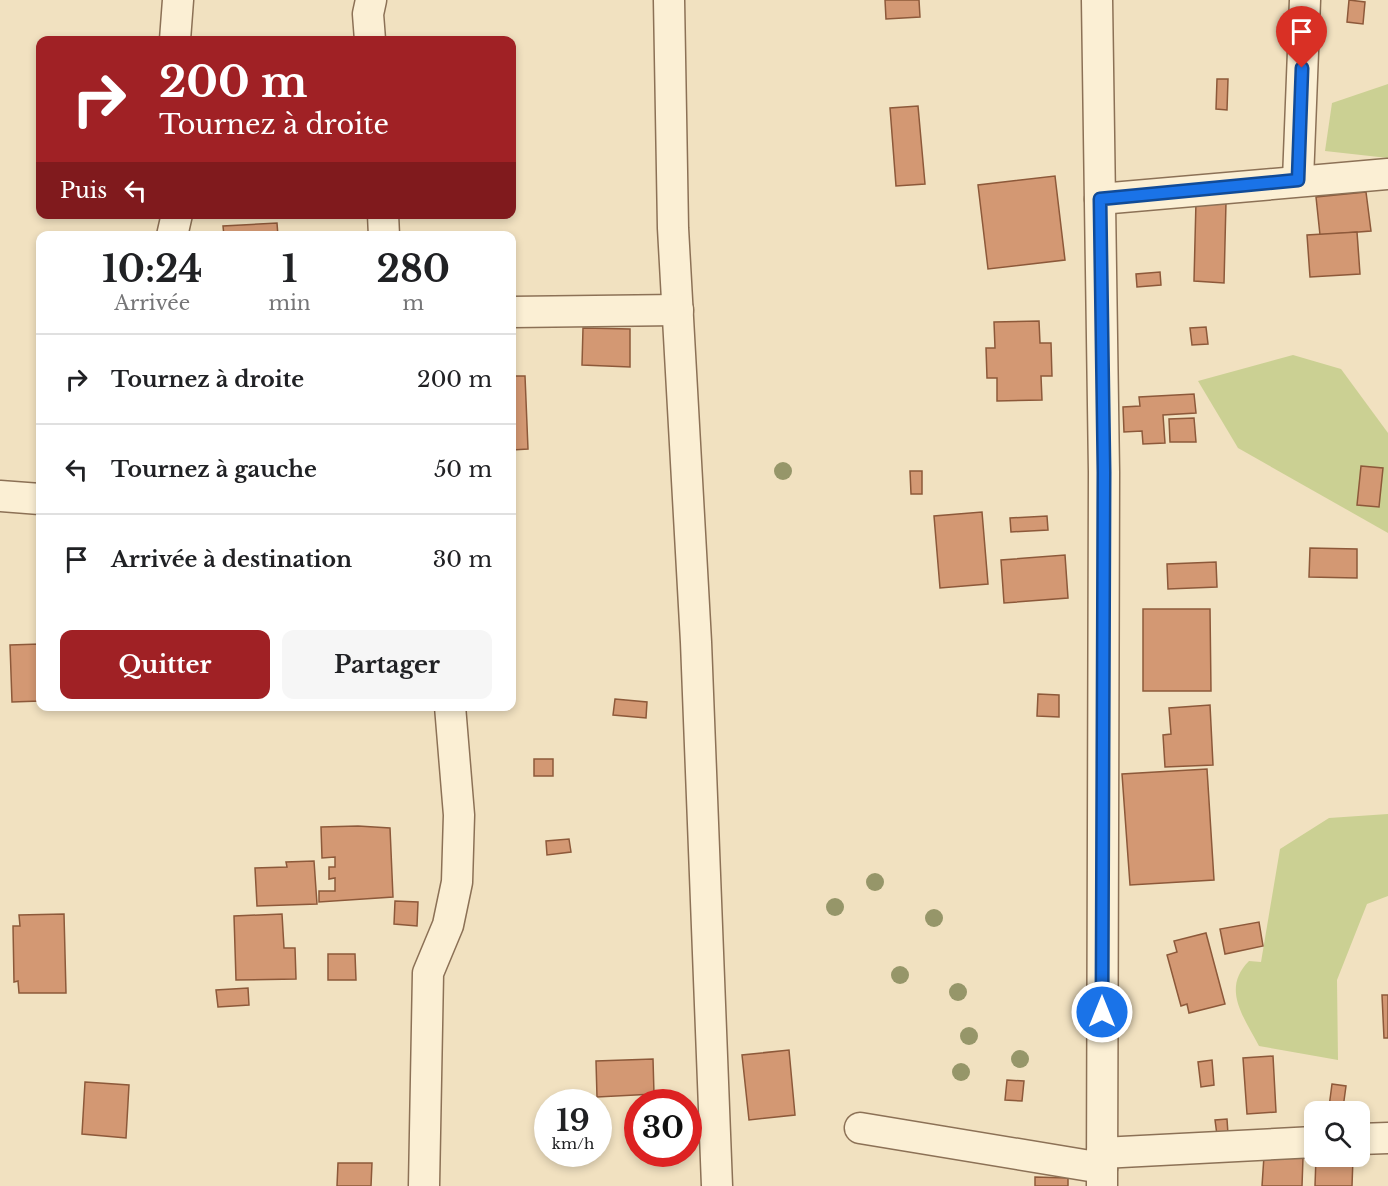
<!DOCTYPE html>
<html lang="fr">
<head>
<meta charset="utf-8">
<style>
  :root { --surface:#fff; --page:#f6f6f6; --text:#202124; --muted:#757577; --line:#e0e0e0; --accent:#a02125 }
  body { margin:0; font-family:"Libre Baskerville",serif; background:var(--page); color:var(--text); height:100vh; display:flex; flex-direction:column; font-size:22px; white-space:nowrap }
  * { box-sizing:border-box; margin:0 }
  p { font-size:20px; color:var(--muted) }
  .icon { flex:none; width:33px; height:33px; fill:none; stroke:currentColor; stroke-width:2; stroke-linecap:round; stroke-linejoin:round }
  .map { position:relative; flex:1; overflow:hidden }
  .details { position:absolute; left:36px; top:231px; width:480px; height:480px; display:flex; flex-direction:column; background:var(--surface); border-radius:12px; box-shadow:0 3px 9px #0003 }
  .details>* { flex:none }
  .hud { position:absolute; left:36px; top:36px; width:480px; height:183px; border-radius:12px; box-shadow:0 3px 9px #0003; background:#a02125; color:#fff; overflow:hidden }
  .controls { position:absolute; left:1304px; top:1101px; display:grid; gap:12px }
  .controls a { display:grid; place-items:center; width:66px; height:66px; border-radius:12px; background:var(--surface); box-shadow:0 3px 9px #0003; font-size:30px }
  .speed { position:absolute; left:534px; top:1089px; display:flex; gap:12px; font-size:30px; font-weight:700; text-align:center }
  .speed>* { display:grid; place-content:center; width:78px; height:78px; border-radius:50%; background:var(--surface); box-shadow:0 3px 9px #0003; line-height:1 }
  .speed small { font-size:15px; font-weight:400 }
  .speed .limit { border:9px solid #d22; background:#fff; color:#111 }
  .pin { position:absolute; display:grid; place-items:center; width:51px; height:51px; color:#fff; margin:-62px -26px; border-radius:50% 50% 50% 0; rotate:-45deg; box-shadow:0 0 6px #0007 }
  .pin .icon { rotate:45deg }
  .me { position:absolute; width:66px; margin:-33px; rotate:0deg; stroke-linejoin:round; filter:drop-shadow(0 0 4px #0008) }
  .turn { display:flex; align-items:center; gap:21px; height:126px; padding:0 24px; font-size:27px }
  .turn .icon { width:78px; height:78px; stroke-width:2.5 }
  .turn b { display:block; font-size:42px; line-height:51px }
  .then { display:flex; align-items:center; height:57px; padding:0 24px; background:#0003; gap:12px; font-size:22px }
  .eta { display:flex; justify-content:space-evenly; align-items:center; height:102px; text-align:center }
  .eta b { font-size:36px; font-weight:800; line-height:42px }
  .cta { display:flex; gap:12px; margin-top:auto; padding:12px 24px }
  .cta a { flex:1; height:69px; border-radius:12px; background:var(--accent); color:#fff; font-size:24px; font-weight:800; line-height:69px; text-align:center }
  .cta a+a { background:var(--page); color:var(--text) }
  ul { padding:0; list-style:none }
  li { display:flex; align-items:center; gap:18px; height:90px; padding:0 24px; border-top:2px solid var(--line) }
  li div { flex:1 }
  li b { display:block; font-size:22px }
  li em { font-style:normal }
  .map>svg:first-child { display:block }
  .green { fill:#cbd093 }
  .building { fill:#d39873; stroke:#8d593a; stroke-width:1.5 }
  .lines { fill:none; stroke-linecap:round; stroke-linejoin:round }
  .minor-casing { stroke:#8c7156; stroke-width:33 }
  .minor { stroke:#fbefd4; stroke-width:30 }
  .tree { fill:#969669 }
  .route-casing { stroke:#114b97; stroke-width:15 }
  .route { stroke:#1a73e8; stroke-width:10 }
</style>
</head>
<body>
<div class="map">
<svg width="1388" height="1186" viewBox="0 0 1388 1186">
  <rect width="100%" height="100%" fill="#f1e1c0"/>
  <g class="green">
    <path d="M1388,84V158L1325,151L1332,103Z"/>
    <path d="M1293,355L1341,369L1388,433V533L1238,448L1198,381Z"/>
    <path d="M1388,814V896L1367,904L1337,980L1338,1060L1259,1046C1244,1017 1221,989 1249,961L1261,962L1280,849L1329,818Z"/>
  </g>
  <g class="building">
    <path d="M885,0H919L920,17L886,19Z"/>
    <path d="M1349,0L1365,2L1363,24L1347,22Z"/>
    <path d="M1217,79H1228L1227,110L1216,109Z"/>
    <path d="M918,106L925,184L896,186L890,108Z"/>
    <path d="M1055,176L1065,260L988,269L978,185Z"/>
    <path d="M1366,192L1371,231L1320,235L1316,197Z"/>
    <path d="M1196,201L1226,202L1224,283L1194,281Z"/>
    <path d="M277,223L278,236H224L223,226Z"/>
    <path d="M1357,232L1360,274L1310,277L1307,235Z"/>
    <path d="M1160,272L1161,285L1137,287L1136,274Z"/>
    <path d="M1039,321L1040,343H1051L1052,376H1041L1042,400L997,401V378H987L986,348H995L994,322Z"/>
    <path d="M1206,327L1208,344L1192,345L1190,328Z"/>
    <path d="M583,328L630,329V367L582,365Z"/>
    <path d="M512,376H525L528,449L512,450Z"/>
    <path d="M1194,394L1196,413L1163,415L1165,443L1143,444L1142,431L1124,432L1123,407L1140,406L1139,397Z"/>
    <path d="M1194,418L1196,442H1170L1169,419Z"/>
    <path d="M1361,466L1383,468L1379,507L1357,505Z"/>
    <path d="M910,471H922V494H911Z"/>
    <path d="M982,512L988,584L940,588L934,516Z"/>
    <path d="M1047,516L1048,530L1011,532L1010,518Z"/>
    <path d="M1310,548L1357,549V578L1309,577Z"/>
    <path d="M1065,555L1068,598L1004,603L1001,560Z"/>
    <path d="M1216,562L1217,587L1168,589L1167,564Z"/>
    <path d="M1143,609H1210L1211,691H1143Z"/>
    <path d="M40,644V701L12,702L10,645Z"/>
    <path d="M1038,694L1059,695V717L1037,716Z"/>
    <path d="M615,699L647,702L646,718L613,715Z"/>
    <path d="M1210,705L1213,765L1165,767L1163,735L1171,734L1169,708Z"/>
    <rect x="534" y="759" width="19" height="17"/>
    <path d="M1207,769L1214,880L1130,885L1122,774Z"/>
    <path d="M358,826L390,828L393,897L319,902V891H335V878L329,879V867H335V857L322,858L321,827Z"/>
    <path d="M569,839L571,852L547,855L546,841Z"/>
    <path d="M314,861L317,904L257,906L255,868L287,867L286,862Z"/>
    <path d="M395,901L418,902L417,926L394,924Z"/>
    <path d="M64,914L66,993H19L18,981L14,982L13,926H20L19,915Z"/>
    <path d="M282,914L284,948H295L296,979L236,980L234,916Z"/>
    <path d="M1259,922L1263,946L1225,954L1220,929Z"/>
    <path d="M1206,933L1225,1004L1189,1013L1187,1004L1181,1006L1167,955L1177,952L1174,941Z"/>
    <path d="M328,954H355L356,980H328Z"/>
    <path d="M248,988L249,1005L218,1007L216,990Z"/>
    <path d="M1382,995H1388V1038H1384Z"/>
    <path d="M789,1050L795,1115L749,1120L742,1055Z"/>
    <path d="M1273,1056L1276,1112L1247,1114L1243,1058Z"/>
    <path d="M653,1059L654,1094L597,1097L596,1061Z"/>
    <path d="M1212,1060L1214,1085L1201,1087L1198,1062Z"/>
    <path d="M1007,1080L1024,1081L1022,1101L1005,1100Z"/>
    <path d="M85,1082L129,1085L126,1138L82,1134Z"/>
    <path d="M1332,1084L1346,1086L1343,1108L1329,1107Z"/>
    <path d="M1227,1119L1228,1134L1217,1135L1215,1120Z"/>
    <path d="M1264,1156L1303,1158L1302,1186H1262Z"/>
    <path d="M1316,1157L1353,1158L1352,1186H1315Z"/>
    <path d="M338,1163H372L371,1186H337Z"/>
    <path d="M1035,1177L1068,1178V1186H1035Z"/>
  </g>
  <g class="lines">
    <defs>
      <g id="minor">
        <path d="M669,0L673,228L696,642L717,1186"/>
        <path d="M1097,0L1104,472L1102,1186"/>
        <path d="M175,40L178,0"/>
        <path d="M370,40L368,14L371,0"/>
        <path d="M1298,180L1305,0"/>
        <path d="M1100,199L1388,174"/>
        <path d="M383,214L384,236"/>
        <path d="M172,236L177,214"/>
        <path d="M512,312L678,310"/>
        <path d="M0,496L40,499"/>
        <path d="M860,1128L1102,1168"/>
        <path d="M1359,1139L1388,1138"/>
        <path d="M1102,1153L1314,1142"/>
        <path d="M424,1186L428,973L448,925L457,882L459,815L450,706"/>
      </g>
    </defs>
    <use href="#minor" class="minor-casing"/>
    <use href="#minor" class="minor"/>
  </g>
  <g class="tree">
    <circle cx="783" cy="471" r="9"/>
    <circle cx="875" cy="882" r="9"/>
    <circle cx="835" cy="907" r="9"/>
    <circle cx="934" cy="918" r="9"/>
    <circle cx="900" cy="975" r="9"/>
    <circle cx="958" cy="992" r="9"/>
    <circle cx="969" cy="1036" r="9"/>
    <circle cx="1020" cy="1059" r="9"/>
    <circle cx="961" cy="1072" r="9"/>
  </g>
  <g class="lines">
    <defs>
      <path id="route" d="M1102,1012L1104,472L1100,199L1298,180L1302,68"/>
    </defs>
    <use href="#route" class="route-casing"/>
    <use href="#route" class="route"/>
  </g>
</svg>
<div class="controls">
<a><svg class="icon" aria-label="search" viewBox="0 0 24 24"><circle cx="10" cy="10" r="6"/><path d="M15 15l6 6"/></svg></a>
</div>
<div class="speed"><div>19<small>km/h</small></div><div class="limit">30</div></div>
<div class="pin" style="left:1302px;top:68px;background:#d93025"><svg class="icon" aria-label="arrive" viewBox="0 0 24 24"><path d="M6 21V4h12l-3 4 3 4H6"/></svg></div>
<svg class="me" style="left:1102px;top:1012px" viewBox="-20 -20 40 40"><circle r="17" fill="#1a73e8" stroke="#fff" stroke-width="3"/><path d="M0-11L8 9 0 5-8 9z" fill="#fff"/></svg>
<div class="hud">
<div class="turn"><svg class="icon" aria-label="right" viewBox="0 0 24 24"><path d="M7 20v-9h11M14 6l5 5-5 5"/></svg><div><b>200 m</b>Tournez à droite</div></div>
<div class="then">Puis<svg class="icon" aria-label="left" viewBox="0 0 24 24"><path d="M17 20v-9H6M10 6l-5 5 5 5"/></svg></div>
</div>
<section class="details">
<div class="eta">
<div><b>10:24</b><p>Arrivée</p></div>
<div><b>1</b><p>min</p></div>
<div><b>280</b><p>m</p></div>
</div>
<ul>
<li><svg class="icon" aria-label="right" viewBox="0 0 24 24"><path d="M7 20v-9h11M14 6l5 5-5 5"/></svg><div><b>Tournez à droite</b></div><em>200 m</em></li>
<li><svg class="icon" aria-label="left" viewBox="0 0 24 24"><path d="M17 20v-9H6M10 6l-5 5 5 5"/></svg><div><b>Tournez à gauche</b></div><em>50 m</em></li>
<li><svg class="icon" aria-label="arrive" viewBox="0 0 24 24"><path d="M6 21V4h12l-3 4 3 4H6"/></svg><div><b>Arrivée à destination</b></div><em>30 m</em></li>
</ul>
<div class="cta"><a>Quitter</a><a>Partager</a></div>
</section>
</div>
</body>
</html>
